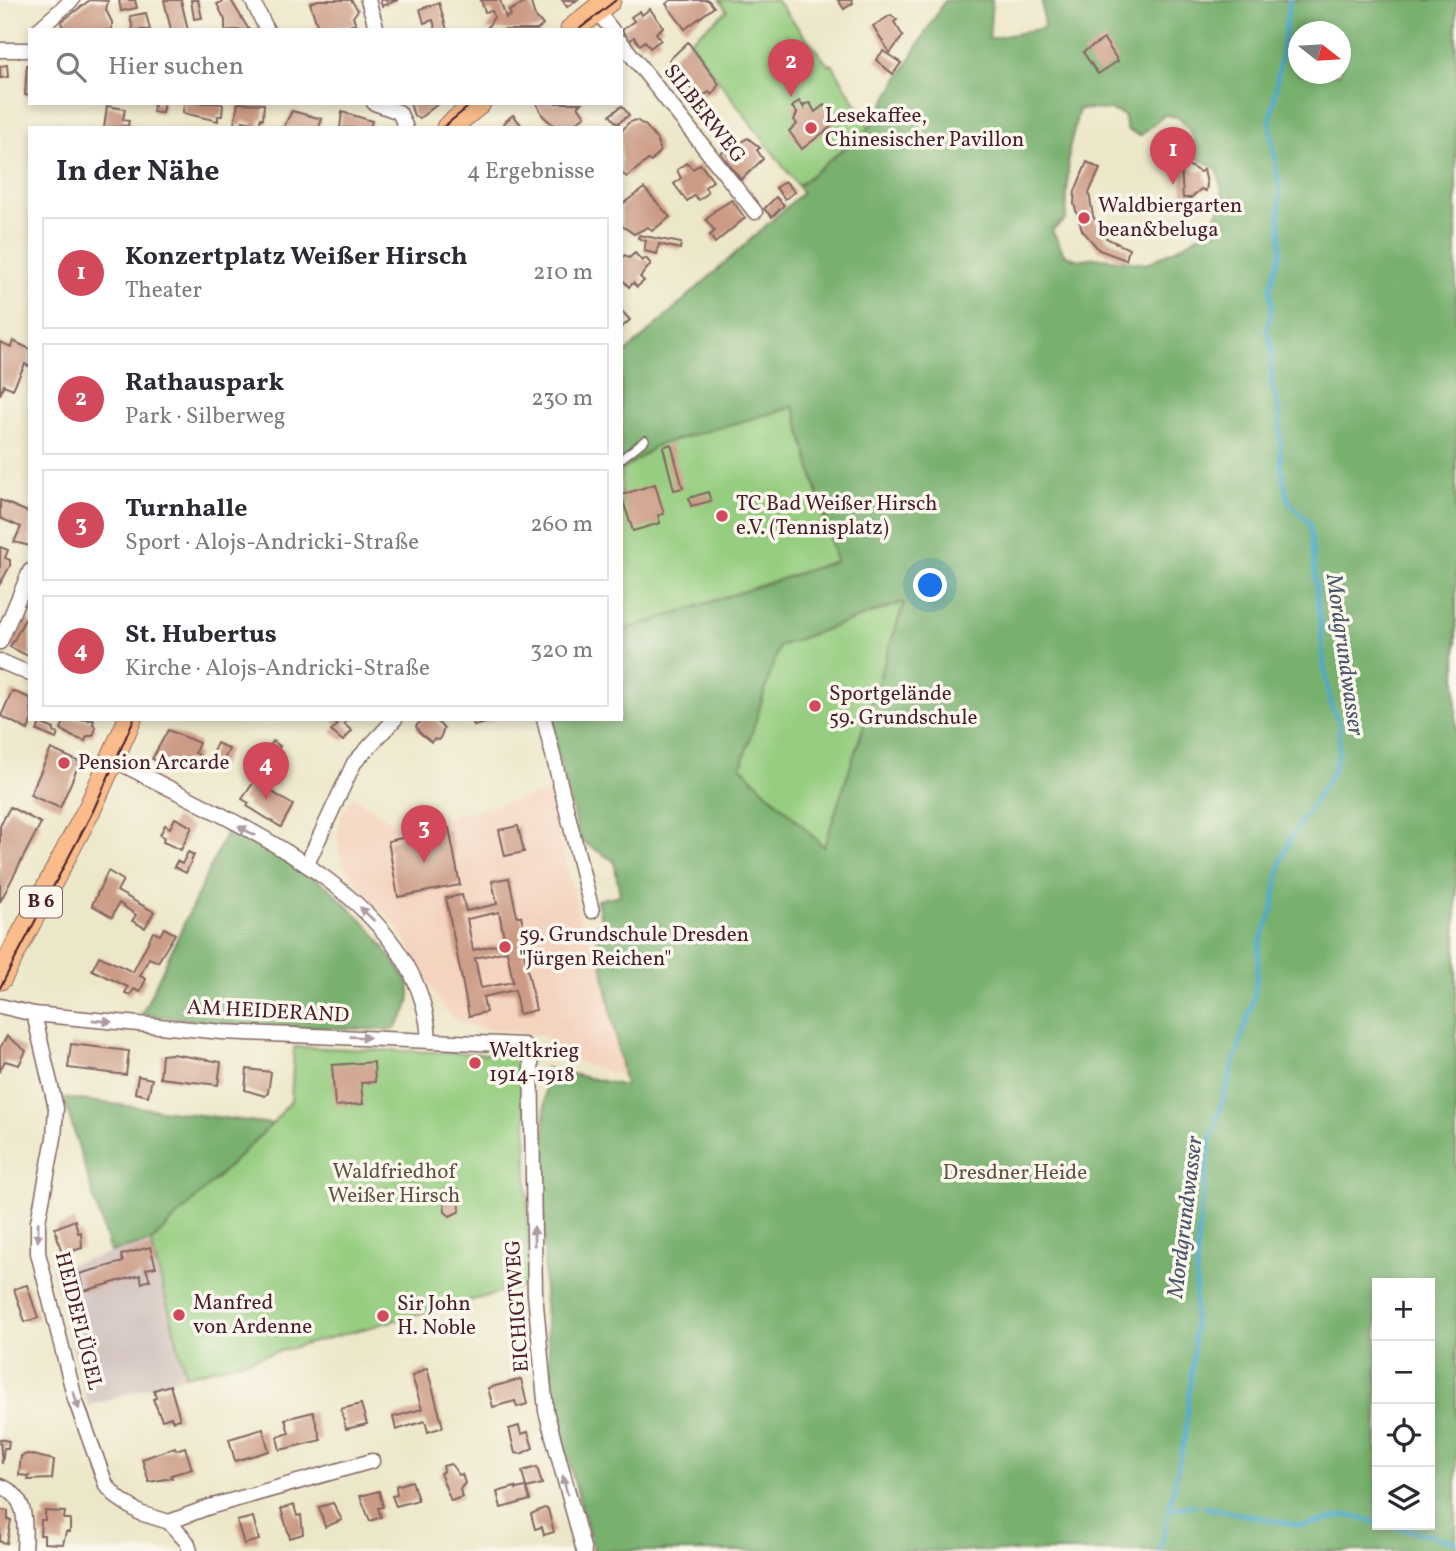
<!DOCTYPE html>
<html lang="de">
<head>
<meta charset="utf-8">
<style>
  :root { --surface:#fff; --page:#f2f2f3; --text:#2b2b33; --muted:#7c7c81; --line:#e1e1e2; --accent:#d1495b }
  body { margin:0; font-family:Vollkorn,serif; background:var(--page); color:var(--text) }
  .controls { position:absolute; right:21px; bottom:21px; display:grid; overflow:hidden; border-radius:0px; box-shadow:0 4px 10px #0003 }
  .controls button { width:63px; height:63px; display:grid; place-items:center; padding:0; border:0; border-bottom:2px solid var(--line); background:var(--surface); color:var(--text); font:35px sans-serif }
  .compass { position:absolute; left:1288px; top:21px; width:63px; height:63px; border-radius:50%; background:var(--surface); box-shadow:0 4px 10px #0003; rotate:107deg }
  .you { position:absolute; left:931px; top:586px; width:24px; height:24px; margin:-18px; border:5px solid #fff; border-radius:50%; background:#1a73e8; box-shadow:0 0 0 10px #1a73e833 }
  .badge { display:grid; place-items:center; width:46px; height:46px; border-radius:50%; background:var(--accent); color:#fff; font-size:23px; font-weight:700 }
  .pin { position:absolute; translate:-50% -58px; filter:drop-shadow(0 2px 4px #0008) }
  .pin::after { content:''; position:absolute; top:37px; width:24px; height:21px; background:inherit; clip-path:polygon(0 0,100% 0,50% 100%) }
  .list { margin:0; padding:0; list-style:none }
  h2 { display:flex; justify-content:space-between; align-items:center; height:91px; margin:0; padding:0 28px; font-size:30px }
  h2 small { font-size:23px; font-weight:400; color:var(--muted) }
  .list li { display:grid; grid-template-columns:46px 1fr auto; gap:21px; align-items:center; box-sizing:border-box; height:112px; margin:0 14px 14px; padding:0 14px; border:2px solid var(--line); border-radius:0px }
  .list b { display:block; font-size:26px; white-space:nowrap }
  .list p { margin:0; font-size:23px; white-space:nowrap; color:var(--muted) }
  .list em { font-size:23px; font-style:normal; color:var(--muted) }
  .icon { flex:none; width:38px; height:38px; fill:none; stroke:currentColor; stroke-width:2; stroke-linecap:round; stroke-linejoin:round }
  .map { position:relative; flex:none; width:1456px; height:1551px; overflow:hidden }
  .search { position:absolute; background:var(--surface); box-shadow:0 4px 10px #0003; left:28px; top:28px; width:595px; height:77px; display:flex; align-items:center; gap:18px; box-sizing:border-box; padding:0 24px; border-radius:0px; color:var(--muted); font-size:26px }
  .panel { position:absolute; background:var(--surface); box-shadow:0 4px 10px #0003; left:28px; top:126px; width:595px; height:595px; border-radius:0px }
  .map>svg:first-child { display:block }
</style>
</head>
<body>
<div class="map">
<svg width="1456" height="1551" viewBox="0 0 1456 1551">
  <rect width="100%" height="100%" fill="#fbf7ec"/>
  <filter id="ink" filterUnits="userSpaceOnUse"><feTurbulence type="fractalNoise" baseFrequency=".0143" numOctaves="2"/><feDisplacementMap in="SourceGraphic" scale="14" xChannelSelector="R" yChannelSelector="G"/><feConvolveMatrix kernelMatrix="1 2 1 2 8 2 1 2 1" color-interpolation-filters="sRGB"/></filter>
  <filter id="wash" filterUnits="userSpaceOnUse"><feTurbulence type="fractalNoise" baseFrequency=".00686" numOctaves="4" result="noise"/><feDisplacementMap in="SourceGraphic" scale="28" xChannelSelector="R" yChannelSelector="G"/><feGaussianBlur stdDeviation="1.57" result="paint"/><feColorMatrix in="noise" values="0 0 0 0 0 0 0 0 0 0 0 0 0 0 0 0 0 1.4 0 .05"/><feComposite in="paint" operator="in"/></filter>
  <g filter="url(#wash)">
    <rect width="100%" height="100%" fill="#ede7c9"/>
    <polygon fill="#f4d3bf" points="549,792 582,928 595,926 626,1077 551,1054 544,1035 472,1027 453,1018 439,1001 400,930 361,889 342,862 337,839 341,816 353,796 402,828"/>
    <polygon fill="#d0c0bb" points="151,1242 186,1376 88,1406 52,1269"/>
    <g fill="#96cd80" stroke="#707656" stroke-width="2">
      <polygon points="720,0 776,0 829,66 832,64 870,127 798,186 689,41 727,11"/>
      <polygon points="794,407 836,561 621,631 621,471 657,445"/>
      <polygon points="904,602 824,847 741,767 779,646"/>
      <polygon points="294,1047 516,1055 525,1067 529,1285 186,1376 151,1242 272,1124 291,1101"/>
    </g>
    <g fill="#78b06e" stroke="#61684c" stroke-width="2" fill-rule="evenodd">
      <path d="M945 0H992L989 39 1044 28 1042 0H1456V1551H594L554 1409 544 1293 545 1068 625 1086 595 926 602 924 597 900 620 895 614 861 580 840 549 719H621V631L836 561 794 407 657 445 621 471V357L802 193 798 186 870 127ZM1298 32H1340V74H1298ZM1079 109 1110 110 1124 115 1127 130 1140 136 1164 115 1178 117 1191 131 1198 158 1218 170 1223 198 1217 214 1206 229 1191 241 1147 264 1095 257 1078 260 1064 254 1052 230 1066 219 1069 149ZM903 602 904 603 824 847 741 767 779 646ZM1377 1283H1430V1525H1377Z"/>
      <path d="M229 827 328 887 371 929 409 983C413 1004 406 1015 393 1030L238 1025 142 1014Z"/>
      <polygon points="64,1098 272,1124 151,1242 110,1252"/>
    </g>
    <g fill="none" stroke-linecap="round" stroke-linejoin="round">
      <g stroke="#4ca9ca" stroke-width="4.5">
        <polyline points="1204,1507 1303,1526 1346,1515 1377,1522"/>
        <polyline points="1169,1509 1195,1505"/>
        <polyline points="1388,1525 1456,1542"/>
        <polyline points="1160,1551 1185,1435 1193,1357 1198,1235 1211,1139 1255,993 1260,942 1272,912 1282,858 1293,834 1334,770 1339,750 1339,724 1331,705 1324,665 1310,524 1288,500 1281,465 1279,410 1271,384 1272,352 1267,330 1272,306 1270,289 1281,251 1279,186 1270,124 1290,0"/>
      </g>
    </g>
    <g id="blocks">
      <g fill="#cc9b85" fill-rule="evenodd">
        <polygon points="90,0 108,1 106,10 112,22 112,30 64,30 61,22"/>
        <polygon points="119,0 135,0 137,8 121,11"/>
        <polygon points="164,0 181,0 188,30 171,30"/>
        <polygon points="191,0 198,0 202,18 194,19"/>
        <polygon points="226,0 231,0 249,30 225,30 225,20 217,4"/>
        <polygon points="318,0 351,0 358,10 353,17 356,24 332,30 318,28 310,3"/>
        <polygon points="380,0 398,0 382,6"/>
        <polygon points="481,0 500,0 506,18 511,15 509,11 530,0 535,16 543,25 537,30 486,30 494,17 492,11 485,12"/>
        <polygon points="562,0 577,0 567,7"/>
        <polygon points="671,0 708,0 714,7 685,29 666,4"/>
        <polygon points="838,0 852,0 853,3 844,9"/>
        <polygon points="439,3 447,30 436,30 433,20 424,23 420,9"/>
        <polygon points="650,9 663,27 656,33 661,40 650,48 645,41 640,45 634,37 629,41 622,30 634,21 631,17 640,11 642,15"/>
        <polygon points="146,13 150,30 133,30 130,16"/>
        <polygon points="891,15 897,20 894,22 903,36 890,53 873,26"/>
        <polygon points="1104,39 1118,61 1098,74 1083,52"/>
        <polygon points="688,42 719,84 712,95 709,92 699,99 669,60"/>
        <polygon points="883,51 901,63 893,74 876,60"/>
        <polygon points="7,65 8,77 0,78 0,66"/>
        <polygon points="27,65 30,65 30,96 25,95"/>
        <polygon points="799,101 804,108 804,104 810,103 815,112 824,105 837,122 802,149 789,131 797,124 794,120 797,113 792,107"/>
        <polygon points="154,103 164,103 162,113 153,112"/>
        <polygon points="184,103 220,103 223,105 222,116 218,116 218,121 183,113"/>
        <polygon points="238,103 264,104 263,119 261,118 258,128 252,128 253,123 243,121 242,126 234,124"/>
        <polygon points="410,103 439,103 420,118 414,116"/>
        <polygon points="536,103 582,103 578,106 585,116 569,128 557,128 543,116"/>
        <polygon points="107,106 125,109 123,120 129,121 128,126 104,128"/>
        <polygon points="622,106 629,115 617,124 610,115"/>
        <polygon points="292,111 322,119 319,128 283,128"/>
        <polygon points="342,112 372,121 370,128 340,128"/>
        <polygon points="513,115 524,128 501,128 506,121"/>
        <polygon points="636,120 646,126 657,140 660,151 651,162 648,160 627,177 621,173 621,132 628,123"/>
        <polygon points="748,138 760,148 757,150 763,159 741,180 721,153"/>
        <polygon points="1087,162 1100,169 1089,193 1093,216 1106,238 1129,249 1126,260 1099,250 1082,230 1074,204 1075,191"/>
        <polygon points="686,163 693,169 700,164 713,181 705,187 708,193 699,200 694,196 687,201 674,184 681,178 677,170"/>
        <polygon points="1188,165 1200,172 1204,169 1207,184 1206,191 1201,189 1191,198 1183,198 1181,166"/>
        <polygon points="785,181 795,192 785,199 776,188"/>
        <polygon points="644,188 670,217 652,231 648,227 634,234 621,225 621,205"/>
        <polygon points="776,197 784,205 772,217 764,209"/>
        <polygon points="732,200 745,218 715,243 710,235 715,231 706,220 714,211"/>
        <polygon points="639,235 681,243 680,249 659,244 657,254 644,251 646,241 638,238"/>
        <polygon points="635,253 642,261 646,258 651,264 640,277 644,281 637,287 633,283 629,287 621,278 621,258 625,255 629,258"/>
        <polygon points="621,310 630,320 621,328"/>
        <polygon points="13,341 30,349 30,367 25,364 13,389 4,385 0,395 0,342 11,347"/>
        <polygon points="671,444 683,488 674,490 663,447"/>
        <polygon points="655,484 664,514 658,515 660,523 633,531 621,495"/>
        <polygon points="708,492 711,501 691,506 689,498"/>
        <polygon points="0,500 30,513 30,546 14,542 21,527 0,518"/>
        <polygon points="0,547 8,550 5,558 10,560 10,566 0,584"/>
        <polygon points="25,619 30,621 30,657 10,647"/>
        <polygon points="12,691 30,698 32,719 28,730 1,716"/>
        <polygon points="65,719 94,720 93,724 96,728 93,736 87,736 85,741 71,736 61,729"/>
        <polygon points="331,719 349,719 344,724 352,731 343,741 331,731 337,725"/>
        <polygon points="423,719 435,719 444,729 439,740 434,739 431,742 419,732 416,726"/>
        <polygon points="472,719 496,719 496,720 474,726"/>
        <polygon points="40,723 54,729 53,732 58,734 56,739 37,731"/>
        <polygon points="168,730 199,743 195,753 199,755 196,761 189,760 184,771 160,759 159,762 152,759"/>
        <polygon points="273,741 280,746 268,764 261,759"/>
        <polygon points="217,743 229,749 219,770 207,764"/>
        <polygon points="51,749 80,762 60,808 30,795"/>
        <polygon points="261,772 270,776 264,787 293,805 281,827 247,806 249,803 242,799"/>
        <polygon points="10,807 41,823 0,902 0,826"/>
        <polygon points="175,818 192,827 181,850 163,842 164,837 160,835 165,825 170,828"/>
        <polygon points="518,826 524,852 505,856 499,830"/>
        <polygon points="449,828 460,885 398,897 388,841"/>
        <polygon points="188,852 194,855 186,873 174,867 177,861 182,864"/>
        <polygon points="108,871 123,880 117,891 154,912 145,928 132,921 136,915 119,903 112,917 92,905"/>
        <path d="M509 878 517 916H521L523 924 524 932 520 933 536 1010 519 1014 515 990 483 997 486 1012 469 1016 446 898 462 895 466 911 497 904 492 881ZM499 912 505 943 473 950 467 919ZM507 951 513 982 481 988 475 958Z"/>
        <polygon points="164,928 175,934 158,962 149,958 140,976 146,979 140,992 134,989 130,995 125,993 128,987 92,970 99,956 133,972 153,932 160,935"/>
        <polygon points="7,1036 26,1051 19,1065 5,1061 0,1070 0,1048"/>
        <polygon points="71,1044 129,1051 126,1075 68,1068"/>
        <polygon points="172,1054 221,1062 218,1085 160,1078 162,1055"/>
        <polygon points="374,1062 375,1082 361,1083 363,1104 335,1106 332,1065"/>
        <polygon points="247,1069 271,1072 268,1093 265,1096 245,1090"/>
        <polygon points="138,1076 152,1079 148,1096 135,1093"/>
        <polygon points="458,1189 460,1211 450,1216 445,1212 443,1190"/>
        <polygon points="75,1220 78,1233 81,1232 82,1248 62,1254 55,1228"/>
        <polygon points="150,1247 156,1267 146,1269 150,1280 142,1283 140,1275 84,1291 79,1274 123,1262 121,1255"/>
        <polygon points="27,1285 38,1318 25,1322 14,1289"/>
        <polygon points="427,1368 443,1427 428,1432 425,1421 396,1430 393,1417 422,1409 412,1376"/>
        <polygon points="521,1379 527,1404 517,1407 515,1401 493,1407 488,1388"/>
        <polygon points="170,1385 180,1419 173,1421 171,1417 162,1420 153,1399 156,1398 154,1390"/>
        <polygon points="361,1404 367,1424 346,1429 341,1409"/>
        <polygon points="313,1412 321,1440 280,1450 277,1437 289,1433 285,1419"/>
        <polygon points="519,1426 521,1434 528,1432 533,1448 521,1454 515,1453 509,1429"/>
        <polygon points="263,1429 269,1451 235,1461 229,1439"/>
        <polygon points="0,1439 9,1441 8,1448 4,1448 2,1464"/>
        <polygon points="175,1447 176,1450 185,1447 192,1469 171,1475 172,1478 149,1482 142,1459"/>
        <polygon points="28,1454 54,1460 52,1479 28,1480 29,1476 19,1475 21,1456"/>
        <polygon points="451,1464 459,1475 462,1474 465,1483 460,1489 462,1497 451,1501 440,1473 444,1471 443,1466"/>
        <polygon points="537,1467 542,1484 526,1488 522,1471"/>
        <polygon points="412,1481 418,1500 396,1506 392,1496 397,1495 396,1486"/>
        <polygon points="515,1487 516,1489 526,1487 530,1500 501,1508 497,1492"/>
        <polygon points="379,1491 383,1507 378,1508 381,1517 370,1521 360,1496"/>
        <polygon points="333,1503 342,1520 325,1527 319,1507"/>
        <polygon points="294,1505 297,1516 301,1515 303,1534 290,1538 281,1509"/>
        <polygon points="544,1508 548,1509 554,1532 544,1535 542,1527 535,1529 531,1514"/>
        <polygon points="0,1510 8,1511 8,1520 11,1520 7,1543 0,1542"/>
        <polygon points="45,1511 65,1512 64,1519 70,1519 70,1532 66,1532 63,1544 44,1543 44,1535 40,1535 41,1520 45,1520"/>
        <polygon points="253,1517 259,1540 244,1544 237,1521"/>
      </g>
    </g>
  </g>
  <g filter="url(#ink)">
    <use href="#blocks" fill-opacity="0" stroke="#836562" stroke-width="2"/>
    <g fill="none" stroke-linecap="round" stroke-linejoin="round">
      <defs>
        <polyline id="lane" points="621,459 645,440"/>
        <g id="street">
          <polyline points="252,0 267,30"/>
          <polyline points="368,0 377,30"/>
          <polyline points="596,10 612,30"/>
          <polyline points="38,30 72,0"/>
          <polyline points="621,42 755,212"/>
          <polyline points="0,50 30,50"/>
          <polyline points="374,103 399,112 406,128"/>
          <polyline points="0,642 30,571"/>
          <polyline points="0,661 30,674"/>
          <polyline points="544,719 592,911"/>
          <path d="M113 759C224 820 422 893 429 1040"/>
          <polyline points="307,864 354,763 395,719"/>
          <polyline points="0,1006 34,1014 222,1032 524,1045 531,1054 535,1294 546,1411 584,1551"/>
          <polyline points="34,1014 56,1108 54,1138 38,1222 38,1253 75,1399 106,1485 118,1498 140,1513 169,1522 187,1542 190,1551"/>
          <path d="M0 1486C29 1496 25 1526 24 1551"/>
          <polyline points="169,1522 209,1507 372,1461"/>
        </g>
        <g id="primary">
          <polyline points="572,30 609,0"/>
          <polyline points="448,128 479,103"/>
          <polyline points="0,978 90,808 130,719"/>
        </g>
      </defs>
      <use href="#lane" stroke="#836562" stroke-width="10"/>
      <use href="#street" stroke="#836562" stroke-width="17"/>
      <use href="#primary" stroke="#836562" stroke-width="25"/>
      <use href="#lane" stroke="#fff" stroke-width="7"/>
      <use href="#street" stroke="#fff" stroke-width="14"/>
      <use href="#primary" stroke="#f9bc8a" stroke-width="23"/>
      <g stroke="#4a1f2b" stroke-width="2">
        <polyline points="578,30 616,0"/>
        <polyline points="442,128 473,103"/>
        <polyline points="0,988 93,811 134,719"/>
      </g>
    </g>
    <defs><path id="oneway-solid" d="M-6-.8H1V-3.2L6.5 0L1 3.2V.8H-6Z" transform="scale(1.75)"/></defs>
    <g fill="#ae9aa0">
      <use href="#oneway-solid" transform="translate(247 831) rotate(-151)"/>
      <use href="#oneway-solid" transform="translate(367 914) rotate(-136)"/>
      <use href="#oneway-solid" transform="translate(102 1021) rotate(6)"/>
      <use href="#oneway-solid" transform="translate(360 1037) rotate(2)"/>
      <use href="#oneway-solid" transform="translate(38 1232) rotate(91)"/>
      <use href="#oneway-solid" transform="translate(534 1236) rotate(-91)"/>
      <use href="#oneway-solid" transform="translate(76 1400) rotate(72)"/>
      <use href="#oneway-solid" transform="translate(565 1485) rotate(-104)"/>
    </g>
  </g>
  <g fill="#d1495b" stroke="#fbf7ec" stroke-width="2.5">
    <circle cx="811" cy="128" r="7"/>
    <circle cx="1084" cy="218" r="7"/>
    <circle cx="722" cy="516" r="7"/>
    <circle cx="815" cy="706" r="7"/>
    <circle cx="64" cy="763" r="7"/>
    <circle cx="505" cy="947" r="7"/>
    <circle cx="475" cy="1063" r="7"/>
    <circle cx="179" cy="1315" r="7"/>
    <circle cx="383" cy="1316" r="7"/>
  </g>
  <g text-anchor="middle" dominant-baseline="central" stroke-width="7" stroke-linejoin="round" paint-order="stroke">
    <rect fill="#fbf7ec" stroke="#7f6065" stroke-width="2" x="20" y="886.5" width="42" height="31" rx="5"/>
    <g font-size="19" font-weight="bold" fill="#4a1f2b">
      <text x="41" y="902">B 6</text>
    </g>
    <g font-size="21" fill="#4a1f2b" stroke="#fbf7ec">
      <text transform="translate(704 114) rotate(52)">SILBERWEG</text>
      <text transform="translate(268 1012) rotate(3)">AM HEIDERAND</text>
      <text transform="translate(518 1306) rotate(-94)">EICHIGTWEG</text>
      <text transform="translate(78 1321) rotate(76)">HEIDEFLÜGEL</text>
    </g>
    <g font-size="21" fill="#4a1f2b" stroke="#fbf7ec" text-anchor="start">
      <text x="825" y="116">Lesekaffee,<tspan x="825" dy="24">Chinesischer Pavillon</tspan></text>
      <text x="1098" y="206">Waldbiergarten<tspan x="1098" dy="24">bean&amp;beluga</tspan></text>
      <text x="736" y="504">TC Bad Weißer Hirsch<tspan x="736" dy="24">e.V. (Tennisplatz)</tspan></text>
      <text x="829" y="694">Sportgelände<tspan x="829" dy="24">59. Grundschule</tspan></text>
      <text x="78" y="763">Pension Arcarde</text>
      <text x="519" y="935">59. Grundschule Dresden<tspan x="519" dy="24">"Jürgen Reichen"</tspan></text>
      <text x="489" y="1051">Weltkrieg<tspan x="489" dy="24">1914-1918</tspan></text>
      <text x="193" y="1303">Manfred<tspan x="193" dy="24">von Ardenne</tspan></text>
      <text x="397" y="1304">Sir John<tspan x="397" dy="24">H. Noble</tspan></text>
    </g>
    <g font-size="21" fill="#615344" stroke="#fbf7ec">
      <text x="394" y="1172">Waldfriedhof<tspan x="394" dy="24">Weißer Hirsch</tspan></text>
      <text x="1015" y="1173">Dresdner Heide</text>
    </g>
    <g font-size="23" font-style="italic" fill="#4b566b" stroke="#fbf7ec">
      <text transform="translate(1344 655) rotate(82)">Mordgrundwasser</text>
      <text transform="translate(1186 1217) rotate(-83)">Mordgrundwasser</text>
    </g>
  </g>
</svg>
<div class="controls">
<button>+</button>
<button>−</button>
<button><svg class="icon" aria-label="locate" viewBox="0 0 24 24"><circle cx="12" cy="12" r="6"/><path d="M12 2v4M12 18v4M2 12h4M18 12h4"/></svg></button>
<button><svg class="icon" aria-label="layers" viewBox="0 0 24 24"><path d="M12 4l9 5-9 5-9-5zM3 14l9 5 9-5"/></svg></button>
</div>
<svg class="compass" viewBox="-18 -18 36 36"><path d="M0-13l5 13h-10z" fill="#e53935"/><path d="M0 13l5-13h-10z" fill="#7c7c81"/></svg>
<div class="you"></div>
<div class="pin badge" style="left:1173px;top:185px">1</div>
<div class="pin badge" style="left:791px;top:97px">2</div>
<div class="pin badge" style="left:424px;top:863px">3</div>
<div class="pin badge" style="left:266px;top:800px">4</div>
<div class="search"><svg class="icon" aria-label="search" viewBox="0 0 24 24"><circle cx="10" cy="10" r="6"/><path d="M15 15l6 6"/></svg>Hier suchen</div>
<section class="panel">
<h2>In der Nähe<small>4 Ergebnisse</small></h2>
<ul class="list">
<li><span class="badge">1</span><div><b>Konzertplatz Weißer Hirsch</b><p>Theater</p></div><em>210 m</em></li>
<li><span class="badge">2</span><div><b>Rathauspark</b><p>Park · Silberweg</p></div><em>230 m</em></li>
<li><span class="badge">3</span><div><b>Turnhalle</b><p>Sport · Alojs-Andricki-Straße</p></div><em>260 m</em></li>
<li><span class="badge">4</span><div><b>St. Hubertus</b><p>Kirche · Alojs-Andricki-Straße</p></div><em>320 m</em></li>
</ul>
</section>
</div>
</body>
</html>
